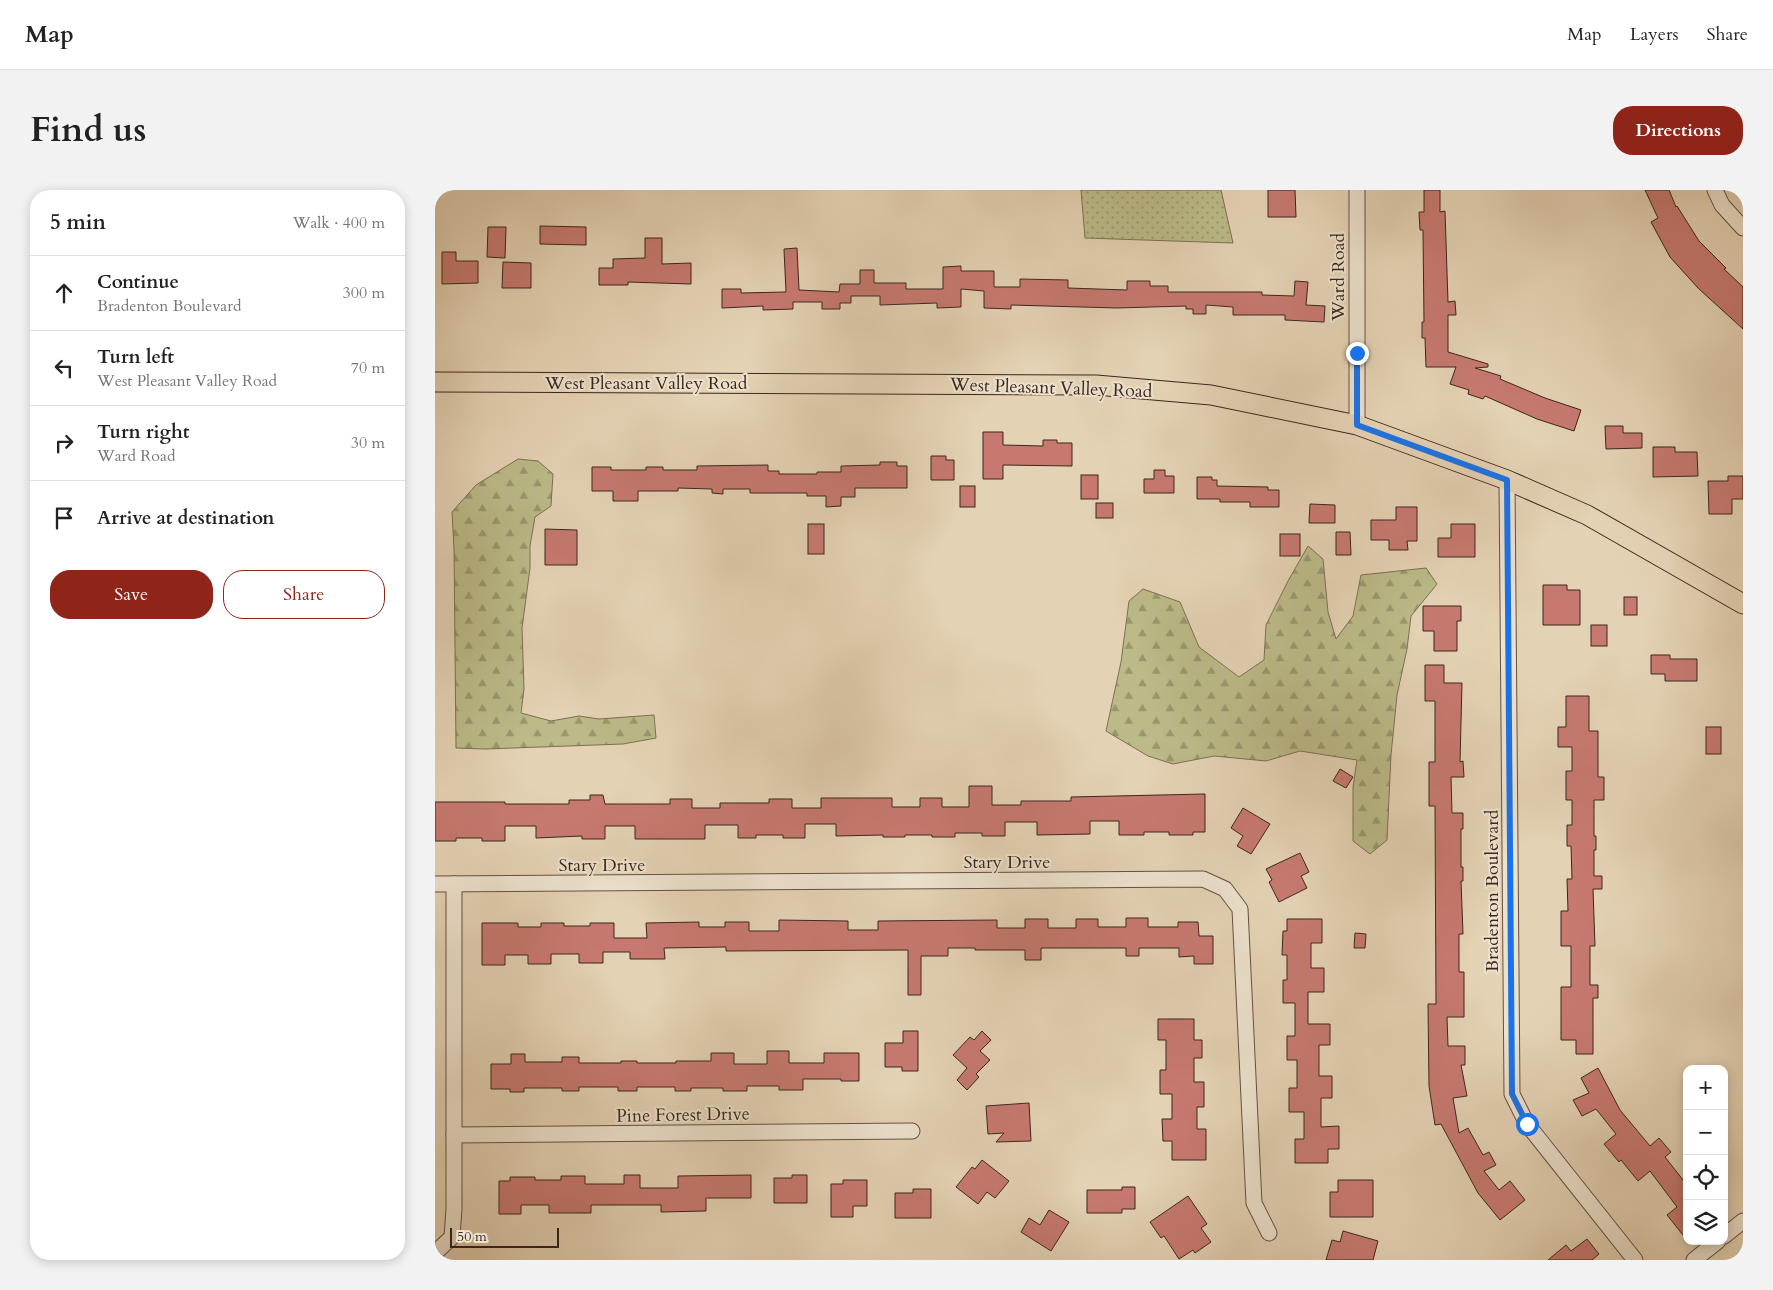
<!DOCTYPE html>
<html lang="en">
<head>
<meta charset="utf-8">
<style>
  :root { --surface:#fff; --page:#f2f2f2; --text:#222; --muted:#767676; --line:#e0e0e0; --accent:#8f2418 }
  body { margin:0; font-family:Cardo,serif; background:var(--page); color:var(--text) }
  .controls { position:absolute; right:15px; bottom:15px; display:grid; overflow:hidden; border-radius:10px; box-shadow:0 2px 12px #0003 }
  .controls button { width:45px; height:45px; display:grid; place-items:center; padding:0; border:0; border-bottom:1px solid var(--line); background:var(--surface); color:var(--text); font:25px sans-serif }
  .scale { position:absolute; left:15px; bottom:12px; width:109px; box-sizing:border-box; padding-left:5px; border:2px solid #3c261c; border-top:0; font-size:14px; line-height:18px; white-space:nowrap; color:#3c261c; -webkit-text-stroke:4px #ede2ce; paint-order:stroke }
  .stop { position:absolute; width:15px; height:15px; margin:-11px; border:4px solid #1a73e8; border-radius:50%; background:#fff }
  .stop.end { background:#1a73e8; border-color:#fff; box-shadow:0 1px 5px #0008 }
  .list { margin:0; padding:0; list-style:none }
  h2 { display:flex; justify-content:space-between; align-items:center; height:65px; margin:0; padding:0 20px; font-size:21px }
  h2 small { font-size:16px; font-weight:400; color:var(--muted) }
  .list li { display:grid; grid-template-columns:32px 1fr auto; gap:15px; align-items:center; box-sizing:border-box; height:75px; padding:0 20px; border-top:1px solid var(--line) }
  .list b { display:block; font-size:19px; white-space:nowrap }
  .list p { margin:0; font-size:16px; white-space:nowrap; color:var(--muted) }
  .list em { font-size:16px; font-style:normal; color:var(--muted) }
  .actions { display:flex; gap:10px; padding:15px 20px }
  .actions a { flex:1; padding:11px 0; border:1px solid var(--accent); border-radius:20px; text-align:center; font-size:18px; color:var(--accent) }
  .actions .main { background:var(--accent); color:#fff }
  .icon { flex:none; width:28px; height:28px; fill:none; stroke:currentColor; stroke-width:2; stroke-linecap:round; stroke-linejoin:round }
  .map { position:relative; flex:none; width:1308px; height:1070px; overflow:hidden; border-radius:20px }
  header { display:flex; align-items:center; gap:30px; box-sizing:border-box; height:70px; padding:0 25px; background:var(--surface); border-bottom:1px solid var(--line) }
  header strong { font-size:24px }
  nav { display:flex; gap:28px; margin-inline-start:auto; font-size:18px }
  .intro { display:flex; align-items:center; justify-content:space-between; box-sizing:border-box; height:120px; padding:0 30px }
  h1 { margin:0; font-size:35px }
  .button { padding:12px 22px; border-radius:20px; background:var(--accent); color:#fff; font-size:18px; font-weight:700 }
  main { display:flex; gap:30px; padding:0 30px }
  aside { flex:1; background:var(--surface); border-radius:20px; box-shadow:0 2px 12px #0003 }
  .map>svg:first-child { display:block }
</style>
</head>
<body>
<header>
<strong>Map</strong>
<nav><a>Map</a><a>Layers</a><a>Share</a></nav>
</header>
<div class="intro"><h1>Find us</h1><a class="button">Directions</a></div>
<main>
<aside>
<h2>5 min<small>Walk · 400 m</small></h2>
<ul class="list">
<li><svg class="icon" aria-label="ahead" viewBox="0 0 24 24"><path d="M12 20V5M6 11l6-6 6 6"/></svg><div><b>Continue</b><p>Bradenton Boulevard</p></div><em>300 m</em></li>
<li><svg class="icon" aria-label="left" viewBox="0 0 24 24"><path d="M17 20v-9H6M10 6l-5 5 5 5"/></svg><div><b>Turn left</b><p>West Pleasant Valley Road</p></div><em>70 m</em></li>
<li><svg class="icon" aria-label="right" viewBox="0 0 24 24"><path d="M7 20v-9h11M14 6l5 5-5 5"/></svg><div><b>Turn right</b><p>Ward Road</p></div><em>30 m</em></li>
<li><svg class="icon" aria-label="arrive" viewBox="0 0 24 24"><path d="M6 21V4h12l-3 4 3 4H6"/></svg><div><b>Arrive at destination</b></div></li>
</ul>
<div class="actions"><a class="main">Save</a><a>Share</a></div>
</aside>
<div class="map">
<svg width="1308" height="1070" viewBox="0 0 1308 1070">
  <defs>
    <pattern id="grass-dots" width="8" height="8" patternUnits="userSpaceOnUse" patternTransform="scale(1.25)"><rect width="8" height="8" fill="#bbba88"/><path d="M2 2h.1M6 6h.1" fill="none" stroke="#99976e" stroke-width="1.8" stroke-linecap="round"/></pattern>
    <pattern id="forest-firs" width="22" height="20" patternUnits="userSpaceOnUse" patternTransform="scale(1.25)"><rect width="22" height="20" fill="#bbba88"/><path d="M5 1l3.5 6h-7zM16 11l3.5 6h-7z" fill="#99976e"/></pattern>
  </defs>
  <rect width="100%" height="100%" fill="#e4d2b4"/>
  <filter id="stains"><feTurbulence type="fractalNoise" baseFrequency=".004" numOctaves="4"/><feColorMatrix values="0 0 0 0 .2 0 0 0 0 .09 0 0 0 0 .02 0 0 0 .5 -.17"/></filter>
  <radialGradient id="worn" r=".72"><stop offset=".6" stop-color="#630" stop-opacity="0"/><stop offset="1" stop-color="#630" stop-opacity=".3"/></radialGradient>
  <polygon fill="url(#grass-dots)" stroke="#7c7052" points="646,0 786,0 798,53 650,48"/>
  <g fill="url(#forest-firs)" stroke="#7c7052">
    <polygon points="83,269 103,271 118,284 116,316 100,327 95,356 95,378 87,438 89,499 86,523 116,531 144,526 164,529 219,525 221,548 188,554 51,559 21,558 19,359 17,322 41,295"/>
    <polygon points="873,356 888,369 893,422 901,449 918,426 926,385 991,378 1002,394 976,426 972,459 962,505 956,565 952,650 935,664 918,651 918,597 922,570 865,561 831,571 779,566 738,574 713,566 671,541 686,472 694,411 708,399 745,412 764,457 804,487 829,470 831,435 853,391"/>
  </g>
  <g fill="#c77970" stroke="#3c261c">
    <polygon points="833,0 860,0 861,27 833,27"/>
    <polygon points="989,0 1005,0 1005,22 1010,21 1013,112 1020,111 1021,125 1013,125 1013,162 1053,174 1053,177 1040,178 1066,186 1065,189 1110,208 1146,220 1139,241 1102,229 1050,206 1048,209 1033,204 1034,200 1015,194 1021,177 991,177 990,148 987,148 987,132 989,132 988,40 985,40 984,22 989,22"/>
    <polygon points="1210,0 1234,0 1241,17 1242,16 1264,51 1291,78 1289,79 1308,97 1308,139 1263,98 1235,67 1216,32 1223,28"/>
    <polygon points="105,36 151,37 151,55 105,54"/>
    <polygon points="53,37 71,37 70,68 52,67"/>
    <polygon points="210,48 227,48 227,74 256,73 256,94 193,92 193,95 164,95 164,78 178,78 178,69 210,68"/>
    <polygon points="362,58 364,100 404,102 405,94 425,94 425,80 439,80 439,93 471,93 471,99 508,99 508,77 526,76 526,81 559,81 559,97 585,97 585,89 633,90 633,98 692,100 692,91 715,91 715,96 733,96 733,102 827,102 827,105 859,106 860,91 873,92 871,115 890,116 889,132 850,130 850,125 798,125 798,117 771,115 771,124 758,124 758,119 751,119 751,116 682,118 576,115 576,119 549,118 549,101 526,99 526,117 502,118 502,113 445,115 445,106 416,106 416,113 405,113 405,119 387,119 387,112 358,112 358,119 328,120 328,116 287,118 287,99 306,99 306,103 351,102 349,59"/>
    <polygon points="7,62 21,62 21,71 43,71 43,93 7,94"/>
    <polygon points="68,72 96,73 96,98 67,98"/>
    <polygon points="1170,236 1188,236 1188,243 1207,243 1207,258 1171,259"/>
    <polygon points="548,242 568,242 568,255 608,256 608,250 622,250 622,253 637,253 637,276 568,275 568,289 548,289"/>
    <polygon points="1218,257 1240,257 1240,262 1262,262 1263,286 1218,287"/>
    <polygon points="496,266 511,266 511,270 519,270 519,290 496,290"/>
    <polygon points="445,272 462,272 462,276 472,276 472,298 420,298 420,307 406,307 406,316 391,317 391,306 372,306 372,303 315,303 315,299 288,299 288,304 277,303 277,299 243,298 243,301 203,301 203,311 178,311 178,301 157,301 157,277 176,277 176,280 211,280 211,277 228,277 228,280 262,280 262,276 333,275 333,281 344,281 344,284 382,284 382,282 406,282 406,276 445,275"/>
    <polygon points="719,280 730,280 730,286 739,286 739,303 709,303 709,289 719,289"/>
    <rect x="646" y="285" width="17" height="24"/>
    <polygon points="1293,286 1308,286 1308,309 1297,309 1297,324 1274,324 1273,291 1293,291"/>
    <polygon points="762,287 777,287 777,290 782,290 782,296 833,297 833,300 844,300 844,317 815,317 815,312 785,312 785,309 762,309"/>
    <rect x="525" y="296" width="15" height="21"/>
    <rect x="661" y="313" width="17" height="15"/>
    <polygon points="875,314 900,315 900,333 874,333"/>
    <polygon points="961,317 982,317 982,351 972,351 973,360 954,360 954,350 936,350 936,330 961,330"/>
    <rect x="373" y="334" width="16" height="30"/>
    <polygon points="1016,334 1040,334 1040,367 1003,367 1003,348 1016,348"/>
    <polygon points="110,339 142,340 142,375 110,375"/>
    <polygon points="901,342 915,342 916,365 901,365"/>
    <rect x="845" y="344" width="20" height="22"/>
    <polygon points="1108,395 1132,395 1132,400 1145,400 1145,435 1108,435"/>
    <rect x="1189" y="407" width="13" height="18"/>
    <polygon points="988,416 1026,416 1026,431 1022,431 1022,461 999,461 999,441 988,441"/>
    <rect x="1156" y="435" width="16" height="21"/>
    <polygon points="1216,465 1235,465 1235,469 1262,469 1262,491 1230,491 1230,484 1216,484"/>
    <polygon points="990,475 1009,475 1009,493 1027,493 1025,572 1028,571 1029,587 1016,587 1017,623 1028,623 1028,639 1026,639 1026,677 1028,677 1028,691 1026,691 1028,744 1024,744 1024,782 1029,782 1029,827 1012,827 1013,856 1030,856 1030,875 1026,875 1032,906 1018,908 1024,943 1033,938 1048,965 1054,962 1061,975 1049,981 1064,1000 1075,991 1090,1010 1065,1030 1043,1003 1006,934 1000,935 994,896 993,814 1001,814 1000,616 994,616 994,572 1000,572 1000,511 990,511"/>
    <polygon points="1131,506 1154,506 1154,541 1163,541 1163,587 1169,587 1169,610 1159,610 1159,646 1161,646 1161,660 1159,660 1159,686 1167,686 1167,699 1158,699 1160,756 1155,756 1155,795 1163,795 1163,808 1158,808 1158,864 1141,864 1141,850 1126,850 1126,797 1136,797 1136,756 1126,756 1126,721 1133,721 1132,689 1137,689 1136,656 1132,656 1132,635 1137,635 1137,610 1131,610 1131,581 1137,581 1137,557 1123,557 1123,537 1131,537"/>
    <rect x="1271" y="537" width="15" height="27"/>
    <polygon points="905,579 918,587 911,598 898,591"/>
    <polygon points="534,596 557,596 557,615 586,615 586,611 636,611 636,607 770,604 770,642 758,642 758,645 734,645 734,642 709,642 709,645 684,645 684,631 655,631 655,644 602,645 602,632 570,632 570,646 547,646 547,643 520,643 520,647 497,647 497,645 470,645 470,647 448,647 448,645 401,646 401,634 370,634 370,648 348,648 348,645 321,645 321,648 303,648 303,635 270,635 270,649 200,649 200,636 170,636 170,649 147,649 147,646 101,648 101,636 70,636 70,651 47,651 47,648 21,648 21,651 0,651 0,612 70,612 70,614 134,614 134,610 155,610 155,605 168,605 170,614 235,614 235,609 257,609 257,618 285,618 285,613 334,613 334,609 357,609 357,618 386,618 386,608 457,608 457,617 485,617 485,608 507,608 507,617 534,617"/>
    <polygon points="808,618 835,634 816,664 802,656 808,646 796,638"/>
    <polygon points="865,663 874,682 866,686 872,698 844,712 834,692 837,690 831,679"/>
    <polygon points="691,728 713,728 713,737 743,737 743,732 763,732 764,746 778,746 778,774 759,774 759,766 744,767 744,758 704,758 704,766 691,766 691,758 606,758 606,770 590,770 590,760 540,760 540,758 513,758 513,766 486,766 486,805 473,805 473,760 291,761 291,757 229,758 230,769 195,769 195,762 168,762 168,773 144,773 144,764 116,764 116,774 93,774 93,765 70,765 70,775 47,775 47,733 83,733 83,737 106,737 106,733 129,733 129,736 155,736 155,733 179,733 179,748 212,748 211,733 264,732 264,737 290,737 290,732 314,732 314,741 344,741 344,730 413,731 413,740 443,740 443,731 562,730 562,738 590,738 590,729 613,729 613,738 641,738 641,729 663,729 663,737 691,737"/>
    <polygon points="852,729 887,729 887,753 876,753 876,778 889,778 889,802 873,802 873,834 895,834 895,855 884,855 884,886 897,886 897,908 886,908 886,937 904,936 904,959 893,959 893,973 860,973 860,949 869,949 869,922 854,922 854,898 862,898 862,870 852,870 852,846 860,846 860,813 848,813 848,790 852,790 852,765 847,765 848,741 852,741"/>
    <polygon points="920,743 931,744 930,758 919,758"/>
    <polygon points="723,829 759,829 759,850 767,850 767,868 759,868 759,892 769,892 769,917 762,917 762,939 771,939 771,970 737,970 737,951 728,951 727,929 737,929 737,904 725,904 725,880 731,880 731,850 723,850"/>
    <polygon points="468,841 483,841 483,881 467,881 467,877 450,877 450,853 468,853"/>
    <polygon points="547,841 556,850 545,861 555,870 541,884 544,887 532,900 522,890 532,878 518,865 535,847 539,850"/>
    <polygon points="332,861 354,861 354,873 389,873 389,863 424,863 424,891 406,891 406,889 368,889 368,900 344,900 344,896 312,896 312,901 288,901 288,898 256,898 256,901 240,901 240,897 202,897 202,901 183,901 183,897 144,897 144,901 127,901 127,898 89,898 89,902 75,902 75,899 56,899 56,874 76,874 76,864 90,864 90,872 127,872 127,867 144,867 144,873 186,873 186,871 202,871 202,873 241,873 241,871 276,871 276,863 299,863 299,874 332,874"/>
    <polygon points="1163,878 1185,920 1215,956 1224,948 1236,962 1230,967 1252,995 1252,1050 1232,1025 1242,1017 1215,981 1203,991 1186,970 1184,972 1169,954 1181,944 1161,919 1147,926 1138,910 1154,903 1146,888"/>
    <polygon points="594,913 596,951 561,952 569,943 553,944 551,916"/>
    <polygon points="547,970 574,991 560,1008 552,1002 543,1014 521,997 537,977 540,979"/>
    <polygon points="189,985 205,985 205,998 243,998 243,986 316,985 316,1008 271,1008 271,1021 226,1022 226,1015 156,1015 156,1023 114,1023 114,1015 86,1015 86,1024 64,1024 64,991 75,991 75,987 100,987 100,990 126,990 126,986 150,986 150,994 189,994"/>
    <polygon points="357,985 372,985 372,1013 339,1013 339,988 357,988"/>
    <polygon points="408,990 432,990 432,1016 418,1016 418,1027 396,1027 396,994 408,994"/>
    <polygon points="903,990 938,990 938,1027 895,1027 895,1002 903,1002"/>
    <polygon points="687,997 700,997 700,1019 687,1019 687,1023 652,1023 652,1000 687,1000"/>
    <polygon points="478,999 496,999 496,1028 460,1028 460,1003 478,1003"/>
    <polygon points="753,1006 772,1034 766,1038 776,1052 760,1063 758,1060 744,1069 729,1046 726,1048 715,1032"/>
    <polygon points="614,1020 634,1032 616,1061 586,1042 594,1028 605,1035"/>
    <polygon points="908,1041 943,1051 938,1070 891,1070 897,1050 905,1052"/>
    <polygon points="1152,1049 1164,1064 1157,1070 1113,1070 1131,1055 1136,1061"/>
  </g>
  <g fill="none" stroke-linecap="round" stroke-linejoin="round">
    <defs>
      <g id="minor">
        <polyline points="1280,0 1287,15 1308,38"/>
        <polyline points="922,235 922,0"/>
        <polyline points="1072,290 1077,904 1092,934 1200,1070"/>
        <polyline points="0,694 768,689 790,699 805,719 819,1013 834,1043"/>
        <polyline points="19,945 477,941"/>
        <polyline points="1289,1046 1308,1031"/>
        <polyline points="0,1063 17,1047 19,1019 19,694"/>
        <polyline points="1259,1070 1283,1051"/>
      </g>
      <polyline id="major" points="0,192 661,195 776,205 922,235 1072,290 1152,325 1308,414"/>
    </defs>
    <use href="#minor" stroke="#665142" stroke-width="17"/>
    <use href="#major" stroke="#3c261c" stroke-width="21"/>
    <use href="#minor" stroke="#ede2ce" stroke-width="15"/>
    <use href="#major" stroke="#e4d2b4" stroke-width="19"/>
  </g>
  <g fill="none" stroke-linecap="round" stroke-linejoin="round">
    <polyline stroke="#1a73e8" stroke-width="6" points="922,163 922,235 1072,290 1077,904 1092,934"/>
  </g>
  <g text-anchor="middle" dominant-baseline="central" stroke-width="4" stroke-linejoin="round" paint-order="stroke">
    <g font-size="18" fill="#3c261c" stroke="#ede2ce">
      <text transform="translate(903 87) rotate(-90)">Ward Road</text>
      <text x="211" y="193">West Pleasant Valley Road</text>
      <text transform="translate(616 198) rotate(2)">West Pleasant Valley Road</text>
      <text x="572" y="672">Stary Drive</text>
      <text x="167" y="675">Stary Drive</text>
      <text transform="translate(1057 701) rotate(-90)">Bradenton Boulevard</text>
      <text transform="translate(248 925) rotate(-1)">Pine Forest Drive</text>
    </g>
  </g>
  <rect width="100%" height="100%" filter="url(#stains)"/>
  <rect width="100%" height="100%" fill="url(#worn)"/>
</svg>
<div class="controls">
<button>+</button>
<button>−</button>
<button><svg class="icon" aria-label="locate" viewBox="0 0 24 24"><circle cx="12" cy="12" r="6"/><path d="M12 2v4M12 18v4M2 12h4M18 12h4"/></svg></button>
<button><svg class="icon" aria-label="layers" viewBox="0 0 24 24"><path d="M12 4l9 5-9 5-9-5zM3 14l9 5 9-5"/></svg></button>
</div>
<div class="scale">50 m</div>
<div class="stop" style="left:1092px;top:934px"></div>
<div class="stop end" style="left:922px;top:163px"></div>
</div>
</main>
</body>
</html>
